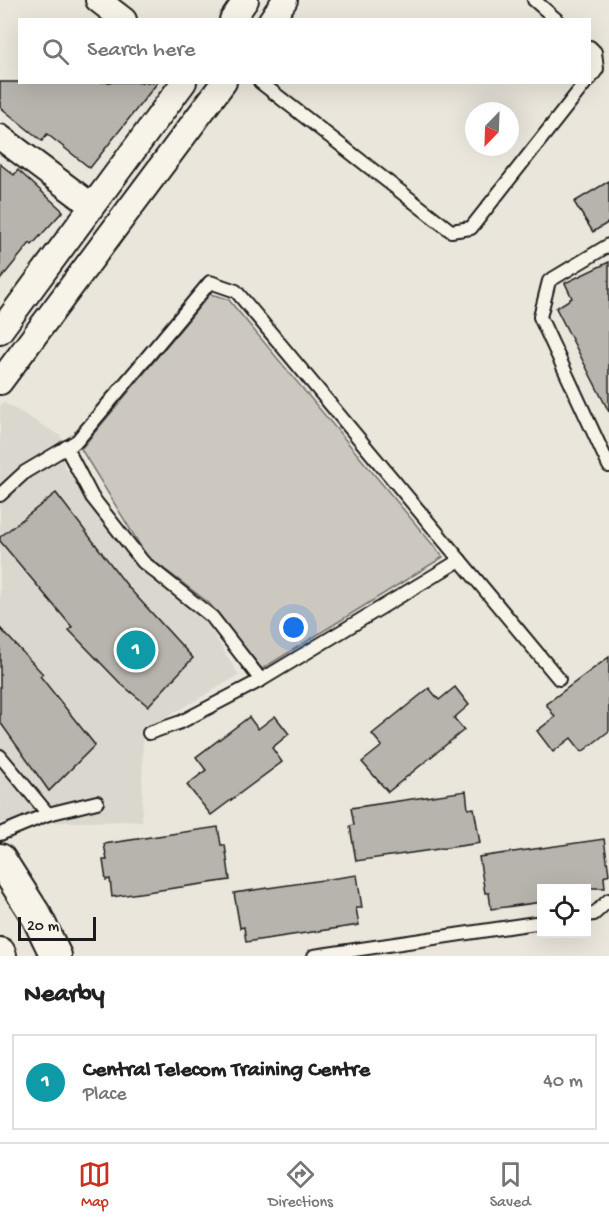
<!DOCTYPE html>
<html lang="en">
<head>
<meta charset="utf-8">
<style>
  :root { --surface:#fff; --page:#f2f2f2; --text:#222; --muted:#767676; --line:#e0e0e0; --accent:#c8321e }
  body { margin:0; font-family:"Gochi Hand",sans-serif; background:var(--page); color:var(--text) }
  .controls { position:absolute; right:18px; bottom:18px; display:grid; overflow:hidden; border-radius:0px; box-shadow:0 6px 24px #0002 }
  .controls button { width:54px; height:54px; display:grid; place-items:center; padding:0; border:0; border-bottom:2px solid var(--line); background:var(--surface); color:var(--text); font:30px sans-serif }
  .compass { position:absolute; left:465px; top:102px; width:54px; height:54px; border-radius:50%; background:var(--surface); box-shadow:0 6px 24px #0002; rotate:203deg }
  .scale { position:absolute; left:18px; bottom:15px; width:78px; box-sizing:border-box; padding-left:6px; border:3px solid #1c1c1c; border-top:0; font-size:16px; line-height:21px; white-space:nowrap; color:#1c1c1c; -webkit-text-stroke:4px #f7f3e8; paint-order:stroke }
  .you { position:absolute; left:294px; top:628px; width:21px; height:21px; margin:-15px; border:4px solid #fff; border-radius:50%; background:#1a73e8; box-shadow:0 0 0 9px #1a73e833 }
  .badge { display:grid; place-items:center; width:39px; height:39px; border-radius:50%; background:var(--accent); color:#fff; font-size:20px; font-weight:700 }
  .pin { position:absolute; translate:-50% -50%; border:3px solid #fff; box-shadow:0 2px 6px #0006 }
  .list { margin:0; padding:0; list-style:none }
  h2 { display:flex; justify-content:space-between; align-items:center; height:78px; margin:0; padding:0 24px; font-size:26px }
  h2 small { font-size:20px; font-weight:400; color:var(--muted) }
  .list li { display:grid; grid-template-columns:39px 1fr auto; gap:18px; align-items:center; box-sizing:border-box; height:96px; margin:0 12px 12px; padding:0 12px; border:2px solid var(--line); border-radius:0px }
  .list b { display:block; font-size:22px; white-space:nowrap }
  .list p { margin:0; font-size:20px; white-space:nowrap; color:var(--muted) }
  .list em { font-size:20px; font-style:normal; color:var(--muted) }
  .icon { flex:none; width:33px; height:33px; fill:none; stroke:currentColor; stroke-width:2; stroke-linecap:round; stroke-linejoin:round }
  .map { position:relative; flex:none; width:609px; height:956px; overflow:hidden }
  .search { position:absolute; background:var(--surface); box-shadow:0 6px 24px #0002; left:18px; right:18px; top:18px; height:66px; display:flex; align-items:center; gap:15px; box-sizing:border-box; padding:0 21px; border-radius:0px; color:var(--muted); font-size:22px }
  .sheet { height:186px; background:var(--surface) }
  nav { display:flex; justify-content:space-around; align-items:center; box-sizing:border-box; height:84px; border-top:2px solid var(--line); background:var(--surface); font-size:16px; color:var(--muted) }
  nav a { display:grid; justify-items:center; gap:3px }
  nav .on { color:var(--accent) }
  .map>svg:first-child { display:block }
</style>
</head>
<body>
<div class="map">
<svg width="609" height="956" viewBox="0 0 609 956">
  <rect width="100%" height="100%" fill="#eae6dc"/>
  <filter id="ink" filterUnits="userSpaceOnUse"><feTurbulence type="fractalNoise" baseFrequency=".0167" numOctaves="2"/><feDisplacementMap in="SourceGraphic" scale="12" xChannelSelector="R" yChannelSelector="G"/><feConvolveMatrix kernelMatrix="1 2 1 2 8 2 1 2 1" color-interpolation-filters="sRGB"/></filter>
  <g filter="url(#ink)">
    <polygon fill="#dad7ce" points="3,402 61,436 64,466 129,558 203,617 239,675 143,731 142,821 0,823 0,406"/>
    <polygon fill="#ccc8c0" stroke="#74726e" stroke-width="1.5" points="210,294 228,299 443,557 262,669 209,603 146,555 81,449"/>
    <g fill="#b6b4ac" stroke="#1c1c1c" stroke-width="1.5">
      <polygon points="0,82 158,82 90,168 47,134 42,141 0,107"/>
      <polygon points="0,164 14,175 18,170 63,211 32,245 30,243 0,280"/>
      <polygon points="609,181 609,222 593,232 574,202"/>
      <polygon points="609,262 609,412 556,308 572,298 565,283"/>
      <polygon points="56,493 129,588 193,658 148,706 121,684 69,630 72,627 0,541 0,537"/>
      <polygon points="0,628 43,674 40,676 95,745 49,791 0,722"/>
      <polygon points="609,657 609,731 582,752 571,738 553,752 537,731 555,717 546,704"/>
      <polygon points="455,687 469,705 454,718 464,730 388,792 362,762 382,746 372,734 429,688 439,700"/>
      <polygon points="275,716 289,734 272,748 282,762 211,815 187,785 206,770 196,757 249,717 258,729"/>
      <polygon points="466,791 468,809 474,808 480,843 356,861 350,826 354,825 351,808"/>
      <polygon points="218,827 221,845 225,845 230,880 112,897 110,879 106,880 103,860 107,860 104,844"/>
      <polygon points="604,839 609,874 604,877 605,888 542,888 542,902 491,909 489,893 485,893 479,857"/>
      <polygon points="357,875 362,908 356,908 359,925 246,942 244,927 240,928 234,893"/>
    </g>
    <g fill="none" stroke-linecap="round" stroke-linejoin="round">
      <defs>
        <g id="service">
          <polyline points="534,0 557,20"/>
          <polyline points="590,47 595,52 597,69 590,79"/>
          <polyline points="260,82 451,231 471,228 586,82"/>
          <polyline points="609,245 549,281 540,317 609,466"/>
          <polyline points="66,447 92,497 143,562 212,617 261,680"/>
          <polyline points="0,495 25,472 77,441 210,282 236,291 559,679"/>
          <polyline points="149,733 181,722 261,680 460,560"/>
          <polyline points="0,756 48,814"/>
          <polyline points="0,834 48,814 97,802"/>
          <polyline points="586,915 594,914 609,900"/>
          <polyline points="314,956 542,922"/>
        </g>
        <g id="minor">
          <polyline points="98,0 124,20"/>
          <polyline points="232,20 246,0"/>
          <polyline points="271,20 285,0"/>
          <polyline points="0,137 91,205"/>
          <polyline points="0,331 184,82"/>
          <polyline points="0,382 224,82"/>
        </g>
        <g id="tertiary">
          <polyline points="0,859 37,917 56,956"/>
          <polyline points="0,953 1,956"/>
        </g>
      </defs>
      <use href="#service" stroke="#1c1c1c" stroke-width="16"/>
      <use href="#minor" stroke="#1c1c1c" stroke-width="28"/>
      <use href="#tertiary" stroke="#1c1c1c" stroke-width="34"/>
      <use href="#service" stroke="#f7f3e8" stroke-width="12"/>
      <use href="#minor" stroke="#f7f3e8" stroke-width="24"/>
      <use href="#tertiary" stroke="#f7f3e8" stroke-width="30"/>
    </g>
  </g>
</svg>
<div class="controls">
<button><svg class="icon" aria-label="locate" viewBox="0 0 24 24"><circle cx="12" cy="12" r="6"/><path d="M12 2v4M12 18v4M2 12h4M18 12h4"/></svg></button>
</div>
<svg class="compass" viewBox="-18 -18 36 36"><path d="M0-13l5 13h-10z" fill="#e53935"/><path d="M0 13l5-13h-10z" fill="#767676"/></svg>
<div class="scale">20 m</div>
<div class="you"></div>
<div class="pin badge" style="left:136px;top:650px;background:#0f9aa8">1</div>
<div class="search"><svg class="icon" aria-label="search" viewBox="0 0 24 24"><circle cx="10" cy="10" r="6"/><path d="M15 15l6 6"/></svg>Search here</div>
</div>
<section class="sheet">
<h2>Nearby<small></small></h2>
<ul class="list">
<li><span class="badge" style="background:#0f9aa8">1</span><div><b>Central Telecom Training Centre</b><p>Place</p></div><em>40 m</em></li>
</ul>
</section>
<nav>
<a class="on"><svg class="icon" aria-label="map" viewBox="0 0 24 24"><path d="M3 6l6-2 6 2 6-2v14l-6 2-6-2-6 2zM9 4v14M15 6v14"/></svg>Map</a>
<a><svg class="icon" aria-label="directions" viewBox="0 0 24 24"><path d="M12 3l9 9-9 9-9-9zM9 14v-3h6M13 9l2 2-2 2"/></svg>Directions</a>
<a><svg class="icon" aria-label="saved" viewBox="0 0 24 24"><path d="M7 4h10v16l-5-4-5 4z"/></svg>Saved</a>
</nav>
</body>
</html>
